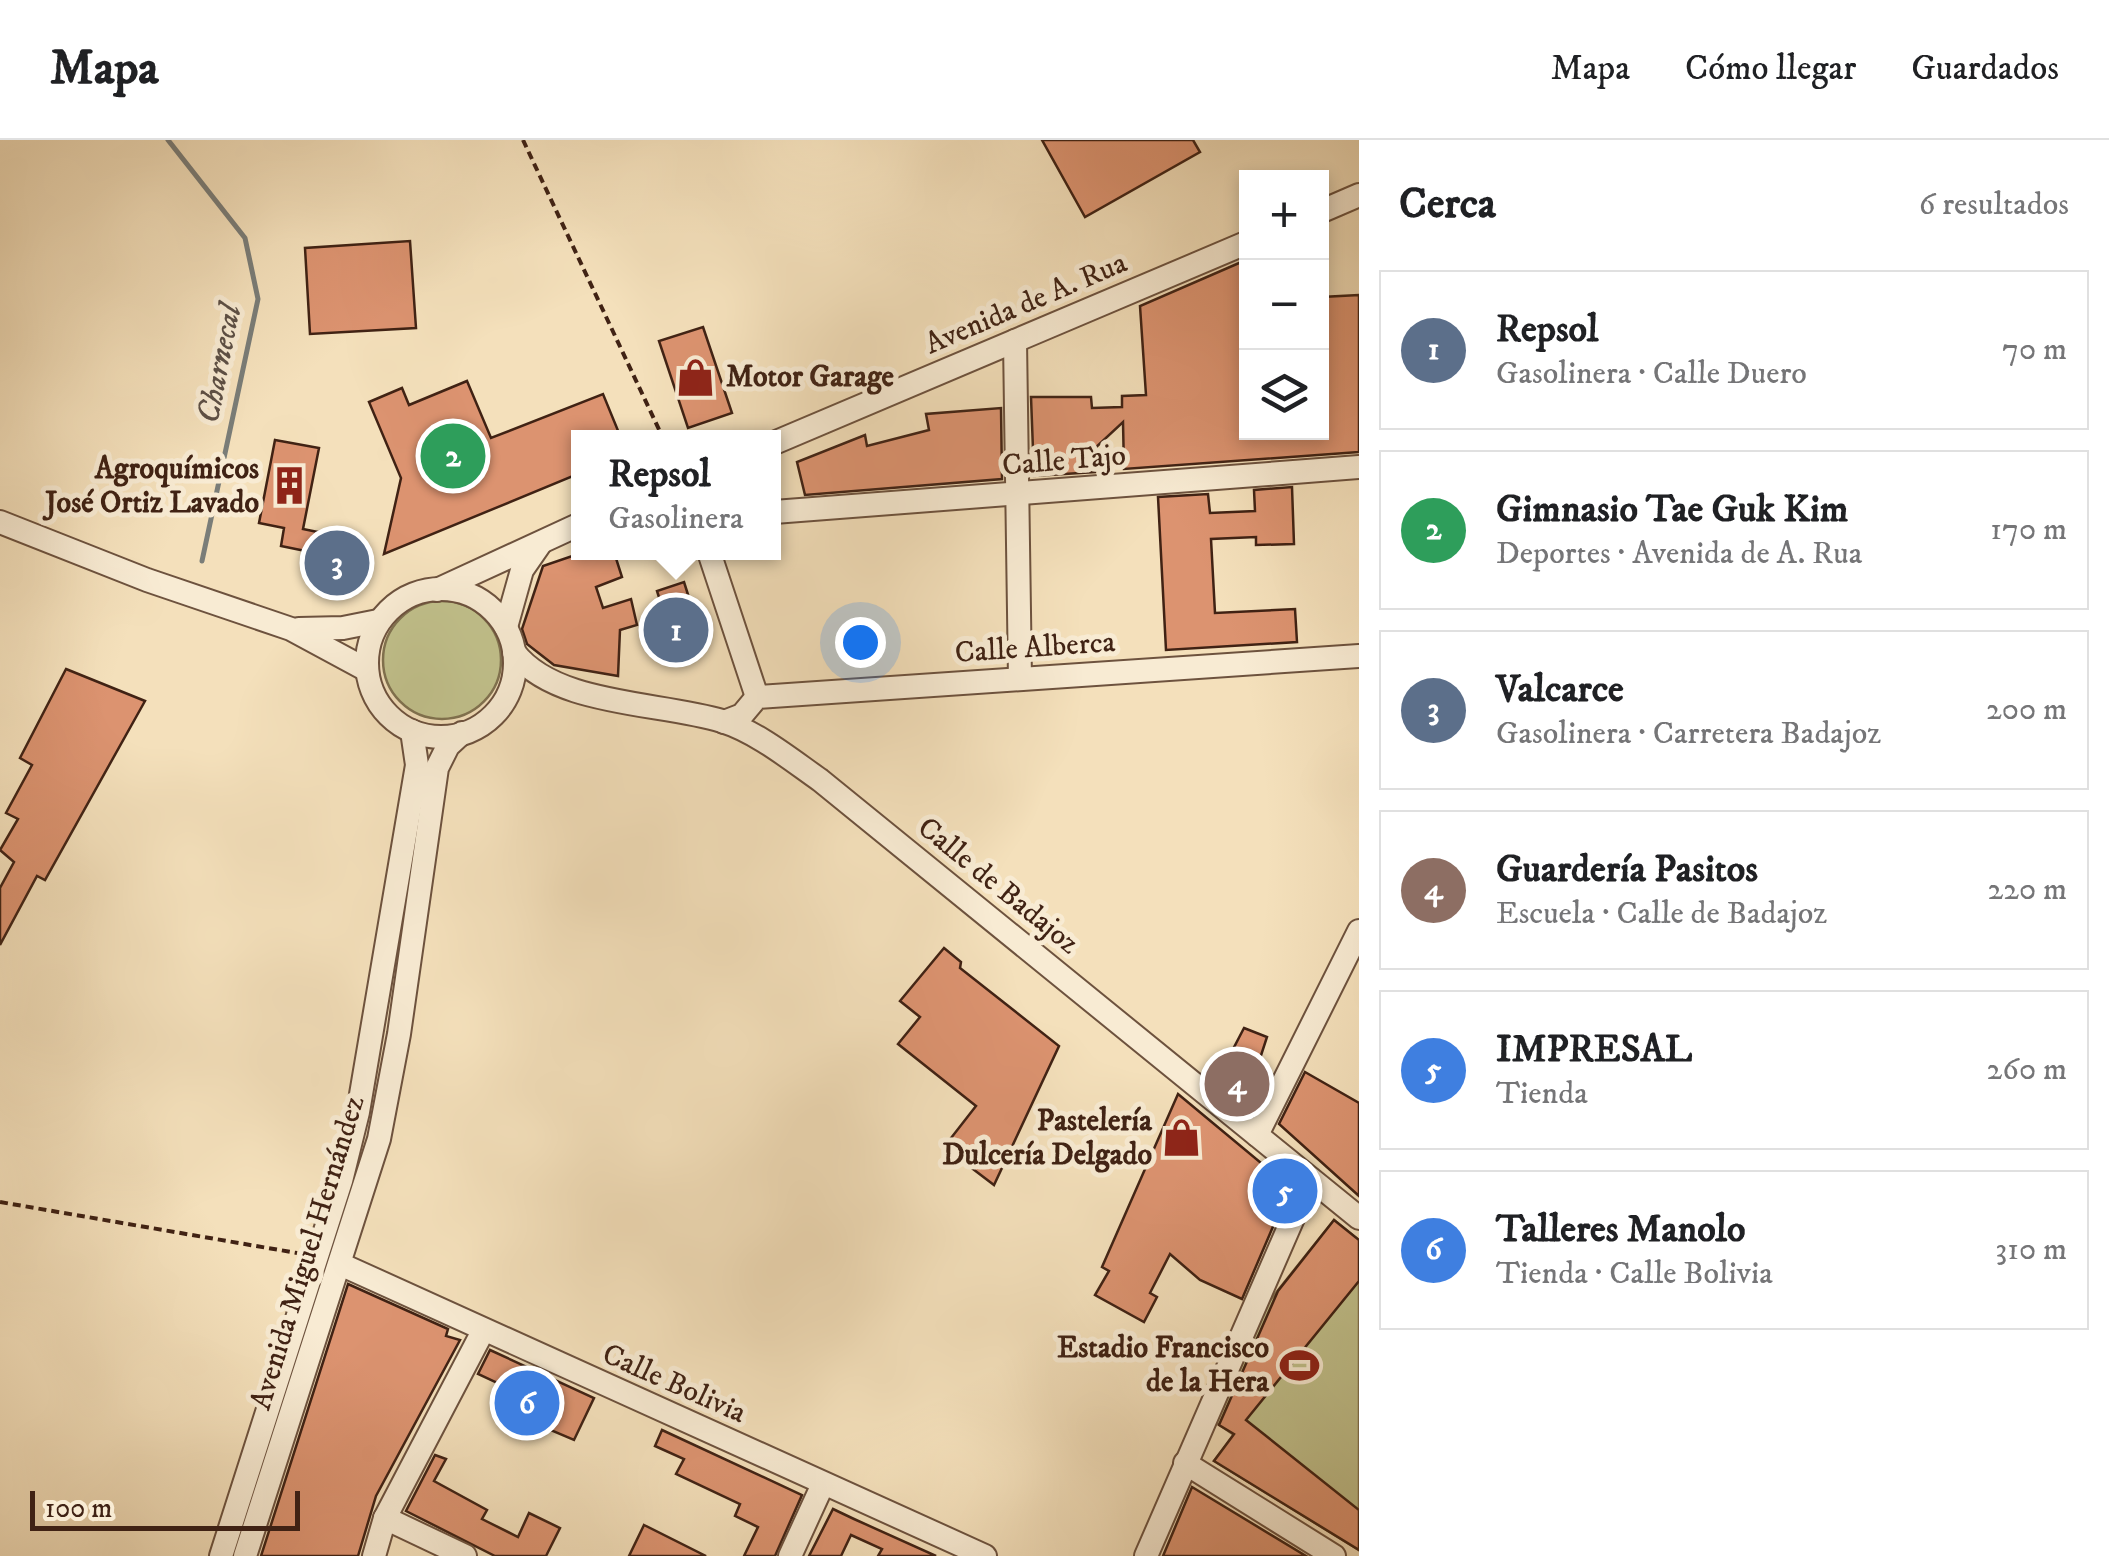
<!DOCTYPE html>
<html lang="es">
<head>
<meta charset="utf-8">
<style>
  :root { --surface:#fff; --page:#f2f2f2; --text:#202124; --muted:#757577; --line:#e0e0e0; --accent:#8f2418 }
  body { margin:0; font-family:"IM FELL DW Pica",serif; background:var(--page); color:var(--text) }
  .controls { position:absolute; right:30px; top:30px; display:grid; overflow:hidden; border-radius:0px; box-shadow:0 5px 15px #0003 }
  .controls button { width:90px; height:90px; display:grid; place-items:center; padding:0; border:0; border-bottom:2px solid var(--line); background:var(--surface); color:var(--text); font:50px sans-serif }
  .scale { position:absolute; left:30px; bottom:25px; width:270px; box-sizing:border-box; padding-left:10px; border:5px solid #402214; border-top:0; font-size:28px; line-height:35px; white-space:nowrap; color:#402214; -webkit-text-stroke:8px #f8ebd3; paint-order:stroke }
  .you { position:absolute; left:860px; top:502px; width:35px; height:35px; margin:-25px; border:8px solid #fff; border-radius:50%; background:#1a73e8; box-shadow:0 0 0 15px #1a73e833 }
  .badge { display:grid; place-items:center; width:65px; height:65px; border-radius:50%; background:var(--accent); color:#fff; font-size:32px; font-weight:700 }
  .pin { position:absolute; translate:-50% -50%; border:5px solid #fff; box-shadow:0 2px 10px #0006 }
  .popup { position:absolute; left:571px; top:290px; width:210px; height:130px; box-sizing:border-box; display:grid; place-content:center; border-radius:0px; background:var(--surface); filter:drop-shadow(0 2px 8px #0005); font-size:32px; white-space:nowrap; color:var(--muted) }
  .popup b { font-size:38px; color:var(--text) }
  .popup::after { content:''; position:absolute; left:50%; top:100%; margin-left:-20px; border:20px solid transparent; border-top-color:var(--surface) }
  .list { margin:0; padding:0; list-style:none }
  h2 { display:flex; justify-content:space-between; align-items:center; height:130px; margin:0; padding:0 40px; font-size:42px }
  h2 small { font-size:32px; font-weight:400; color:var(--muted) }
  .list li { display:grid; grid-template-columns:65px 1fr auto; gap:30px; align-items:center; box-sizing:border-box; height:160px; margin:0 20px 20px; padding:0 20px; border:2px solid var(--line); border-radius:0px }
  .list b { display:block; font-size:38px; white-space:nowrap }
  .list p { margin:0; font-size:32px; white-space:nowrap; color:var(--muted) }
  .list em { font-size:32px; font-style:normal; color:var(--muted) }
  .icon { flex:none; width:55px; height:55px; fill:none; stroke:currentColor; stroke-width:2; stroke-linecap:round; stroke-linejoin:round }
  .map { position:relative; flex:none; width:1359px; height:1416px; overflow:hidden }
  header { display:flex; align-items:center; gap:60px; box-sizing:border-box; height:140px; padding:0 50px; background:var(--surface); border-bottom:2px solid var(--line) }
  header strong { font-size:48px }
  nav { display:flex; gap:55px; margin-inline-start:auto; font-size:35px }
  main { display:flex }
  aside { flex:1; background:var(--surface) }
  .map>svg:first-child { display:block }
</style>
</head>
<body>
<header>
<strong>Mapa</strong>
<nav><a>Mapa</a><a>Cómo llegar</a><a>Guardados</a></nav>
</header>
<main>
<div class="map">
<svg width="1359" height="1416" viewBox="0 0 1359 1416">
  <rect width="100%" height="100%" fill="#f4e0bb"/>
  <filter id="stains"><feTurbulence type="fractalNoise" baseFrequency=".002" numOctaves="4"/><feColorMatrix values="0 0 0 0 .2 0 0 0 0 .09 0 0 0 0 .02 0 0 0 .5 -.17"/></filter>
  <radialGradient id="worn" r=".72"><stop offset=".6" stop-color="#630" stop-opacity="0"/><stop offset="1" stop-color="#630" stop-opacity=".3"/></radialGradient>
  <g fill="#c1c18c" stroke="#807250" stroke-width="2.5">
    <circle cx="442" cy="520" r="59"/>
    <polygon points="1334,1080 1359,1100 1359,1410 1214,1321 1234,1295 1214,1281 1263,1169"/>
  </g>
  <g fill="none" stroke-linecap="round" stroke-linejoin="round">
    <polyline stroke="#7a7d78" stroke-width="5" points="168,0 245,98 258,159 202,421"/>
  </g>
  <g fill="#dc9370" stroke="#402214" stroke-width="2.5">
    <polygon points="1042,0 1193,0 1200,12 1085,77"/>
    <polygon points="410,101 416,188 310,194 305,108"/>
    <polygon points="1246,120 1246,292 1322,292 1322,157 1359,155 1359,312 1124,329 1123,282 1094,309 1095,332 1034,336 1031,257 1091,257 1092,268 1122,267 1122,256 1146,255 1140,166"/>
    <polygon points="703,187 732,273 688,288 659,201"/>
    <polygon points="467,241 491,298 603,254 621,298 578,298 578,334 384,414 401,338 369,262 402,248 409,265"/>
    <polygon points="1001,268 1002,339 805,355 797,322 865,295 867,306 929,290 926,274"/>
    <polygon points="275,300 319,308 303,389 357,400 346,453 318,447 325,415 281,406 284,388 259,383"/>
    <polygon points="1292,347 1294,404 1256,405 1256,397 1211,399 1215,473 1295,469 1297,502 1166,510 1158,357 1208,354 1210,373 1255,371 1254,350"/>
    <polygon points="584,412 614,412 622,437 596,447 603,468 631,459 637,485 620,490 618,536 554,525 527,504 522,489 543,426"/>
    <polygon points="684,442 703,502 676,511 657,451"/>
    <polygon points="66,529 145,561 45,740 37,736 0,805 0,748 14,722 0,710 18,679 6,673 32,625 20,618"/>
    <polygon points="944,808 961,822 960,828 1059,906 994,1045 944,1007 976,966 898,904 920,877 900,861"/>
    <polygon points="1244,888 1267,897 1254,937 1240,956 1218,938 1234,916 1230,915"/>
    <polygon points="1305,932 1359,963 1359,1056 1279,984"/>
    <polygon points="1178,954 1290,1047 1242,1159 1200,1140 1170,1114 1150,1153 1157,1157 1144,1182 1095,1155 1109,1131 1102,1127"/>
    <polygon points="1334,1080 1359,1100 1359,1141 1246,1280 1359,1370 1359,1410 1214,1321 1234,1294 1219,1285 1278,1151"/>
    <polygon points="348,1144 448,1189 446,1196 460,1200 376,1356 358,1416 261,1416"/>
    <polygon points="490,1210 594,1258 574,1300 532,1282 527,1291 505,1281 519,1253 478,1234"/>
    <polygon points="662,1290 802,1355 775,1416 744,1416 758,1387 735,1376 740,1364 676,1334 684,1319 655,1306"/>
    <polygon points="435,1315 446,1319 434,1341 487,1370 482,1379 518,1397 529,1373 560,1388 546,1416 495,1416 406,1371"/>
    <polygon points="1192,1347 1306,1416 1163,1416"/>
    <polygon points="833,1369 854,1379 936,1416 878,1416 882,1409 851,1395 841,1416 809,1416"/>
    <polygon points="644,1385 706,1416 629,1416"/>
  </g>
  <g fill="none" stroke-linecap="round" stroke-linejoin="round">
    <defs>
      <g id="minor">
        <polyline points="1322,71 1359,55"/>
        <polyline points="1015,201 1020,539"/>
        <polyline points="774,303 1246,103"/>
        <polyline points="774,372 1359,327"/>
        <polyline points="0,382 147,440 291,489 367,530"/>
        <polyline points="709,412 757,557"/>
        <circle cx="441" cy="523" r="74"/>
        <polyline points="437,450 578,385"/>
        <polyline points="506,487 522,430 540,404"/>
        <polyline points="299,489 343,488 378,481"/>
        <path d="M514 512C555 566 660 562 722 581 757 592 790 619 820 640L1359 1078"/>
        <polyline points="724,582 742,575 757,557 1359,516"/>
        <polyline points="1257,995 1359,791"/>
        <polyline points="340,1124 985,1416"/>
        <polyline points="1185,1323 1334,1416"/>
        <polyline points="385,1378 465,1416"/>
        <polyline points="221,1416 341,1041 358,972 417,625 412,591"/>
        <polyline points="245,1416 379,999 399,894 437,628 448,606 462,593"/>
        <polyline points="374,1416 385,1378 483,1191"/>
        <polyline points="790,1416 823,1344"/>
        <polyline points="1146,1416 1310,1039"/>
      </g>
    </defs>
    <use href="#minor" stroke="#6d523e" stroke-width="26"/>
    <g stroke="#402214" stroke-width="4" stroke-dasharray="8 5" stroke-linecap="butt">
      <polyline points="523,0 663,298"/>
      <polyline points="0,1062 297,1113"/>
    </g>
    <use href="#minor" stroke="#f8ebd3" stroke-width="22"/>
  </g>
  <defs>
    <symbol id="shop-bare" viewBox="-9 -9 18 18"><path d="M-5-2.5h2.3a2.7 3.5 0 0 1 5.4 0H5L5.5 6h-11ZM-1.5-2.5h3a1.5 2.3 0 0 0-3 0Z" fill="#8f2418" stroke="#f8ebd3" stroke-width="2.5" paint-order="stroke"/></symbol>
    <symbol id="building-bare" viewBox="-9 -9 18 18"><path d="M-4-6H4V6H1V3H-1V6H-4ZM-2.5-4.3h1.7v1.8h-1.7ZM.8-4.3h1.7v1.8H.8ZM-2.5-1h1.7V.8h-1.7ZM.8-1h1.7V.8H.8Z" fill="#8f2418" stroke="#f8ebd3" stroke-width="2.5" paint-order="stroke"/></symbol>
    <symbol id="stadium-bare" viewBox="-9 -9 18 18"><path d="M0-5a6.5 5 0 1 0 0 10a6.5 5 0 1 0 0-10ZM-3.5-1.8h7v3.6h-7Z" fill="#8f2418" stroke="#f8ebd3" stroke-width="2.5" paint-order="stroke"/></symbol>
  </defs>
  <g fill-rule="evenodd">
    <use href="#shop-bare" x="668" y="210" width="55" height="55"/>
    <use href="#building-bare" x="262" y="318" width="55" height="55"/>
    <use href="#shop-bare" x="1154" y="970" width="55" height="55"/>
    <use href="#stadium-bare" x="1272" y="1198" width="55" height="55"/>
  </g>
  <g text-anchor="middle" dominant-baseline="central" stroke-width="10" stroke-linejoin="round" paint-order="stroke">
    <g font-size="30" fill="#402214" stroke="#f8ebd3">
      <text transform="translate(1026 164) rotate(-23)">Avenida de A. Rua</text>
      <text transform="translate(1064 321) rotate(-5)">Calle Tajo</text>
      <text transform="translate(1035 508) rotate(-4)">Calle Alberca</text>
      <text transform="translate(998 746) rotate(39)">Calle de Badajoz</text>
      <text transform="translate(308 1113) rotate(-73)">Avenida Miguel Hernández</text>
      <text transform="translate(674 1244) rotate(24)">Calle Bolivia</text>
    </g>
    <g font-size="30" font-weight="bold" fill="#402214" stroke="#f8ebd3" text-anchor="end">
      <text x="726" y="237" text-anchor="start">Motor Garage</text>
      <text x="259" y="329">Agroquímicos<tspan x="259" dy="34">José Ortiz Lavado</tspan></text>
      <text x="1152" y="981">Pastelería<tspan x="1152" dy="34">Dulcería Delgado</tspan></text>
      <text x="1269" y="1208">Estadio Francisco<tspan x="1269" dy="34">de la Hera</tspan></text>
    </g>
    <g font-size="32" font-style="italic" fill="#5d5046" stroke="#f8ebd3">
      <text transform="translate(220 224) rotate(-79)">Charnecal</text>
    </g>
  </g>
  <rect width="100%" height="100%" filter="url(#stains)"/>
  <rect width="100%" height="100%" fill="url(#worn)"/>
</svg>
<div class="controls">
<button>+</button>
<button>−</button>
<button><svg class="icon" aria-label="layers" viewBox="0 0 24 24"><path d="M12 4l9 5-9 5-9-5zM3 14l9 5 9-5"/></svg></button>
</div>
<div class="scale">100 m</div>
<div class="you"></div>
<div class="pin badge" style="left:676px;top:490px;background:#5c6f8a">1</div>
<div class="popup"><b>Repsol</b>Gasolinera</div>
<div class="pin badge" style="left:453px;top:316px;background:#2e9e5b">2</div>
<div class="pin badge" style="left:337px;top:423px;background:#5c6f8a">3</div>
<div class="pin badge" style="left:1237px;top:944px;background:#8d6e63">4</div>
<div class="pin badge" style="left:1285px;top:1051px;background:#3f7fe0">5</div>
<div class="pin badge" style="left:527px;top:1263px;background:#3f7fe0">6</div>
</div>
<aside>
<h2>Cerca<small>6 resultados</small></h2>
<ul class="list">
<li><span class="badge" style="background:#5c6f8a">1</span><div><b>Repsol</b><p>Gasolinera · Calle Duero</p></div><em>70 m</em></li>
<li><span class="badge" style="background:#2e9e5b">2</span><div><b>Gimnasio Tae Guk Kim</b><p>Deportes · Avenida de A. Rua</p></div><em>170 m</em></li>
<li><span class="badge" style="background:#5c6f8a">3</span><div><b>Valcarce</b><p>Gasolinera · Carretera Badajoz</p></div><em>200 m</em></li>
<li><span class="badge" style="background:#8d6e63">4</span><div><b>Guardería Pasitos</b><p>Escuela · Calle de Badajoz</p></div><em>220 m</em></li>
<li><span class="badge" style="background:#3f7fe0">5</span><div><b>IMPRESAL</b><p>Tienda</p></div><em>260 m</em></li>
<li><span class="badge" style="background:#3f7fe0">6</span><div><b>Talleres Manolo</b><p>Tienda · Calle Bolivia</p></div><em>310 m</em></li>
</ul>
</aside>
</main>
</body>
</html>
